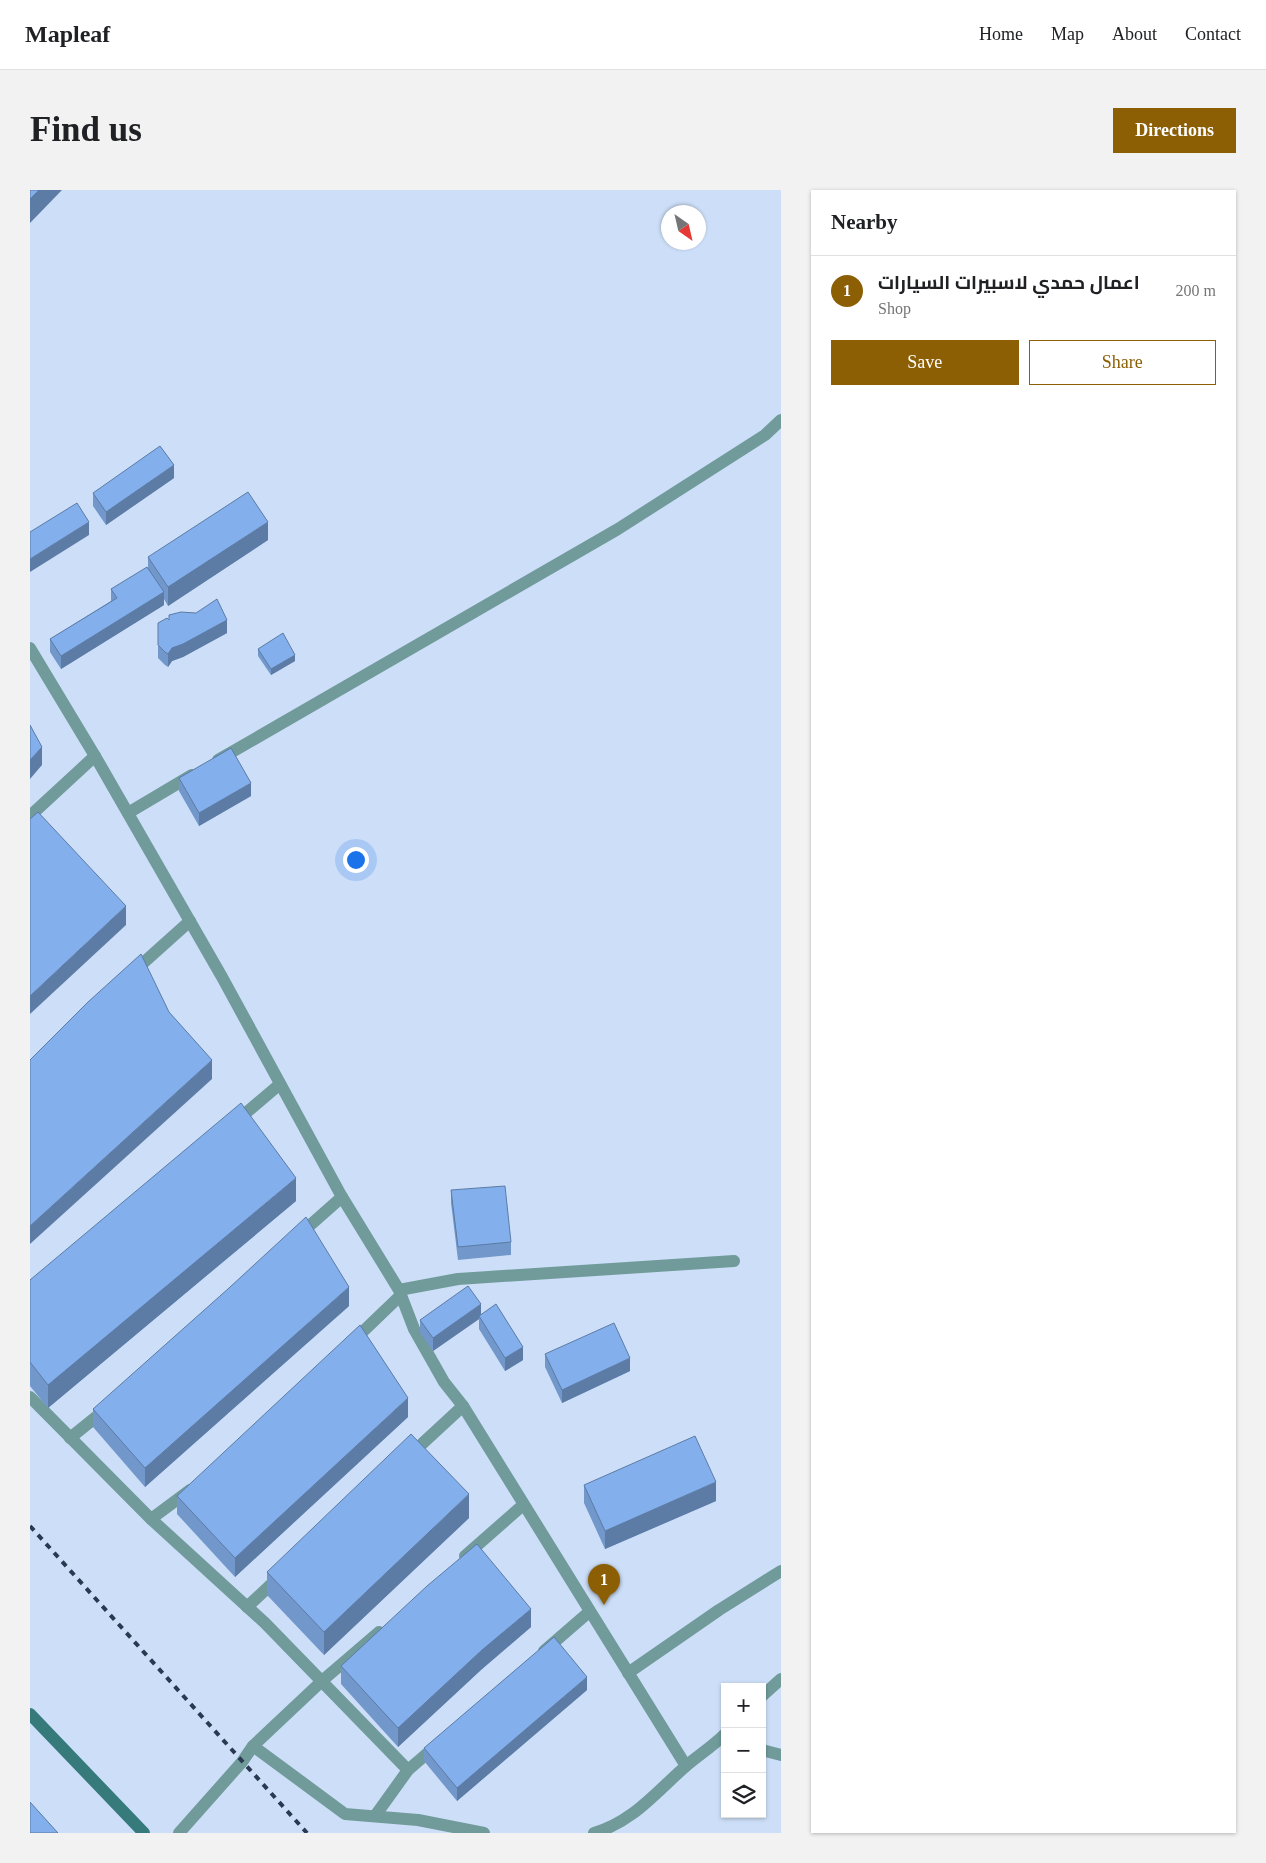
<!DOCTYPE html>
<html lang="en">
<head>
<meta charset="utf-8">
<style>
  :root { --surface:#fff; --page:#f2f2f2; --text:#202124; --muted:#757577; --line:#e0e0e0; --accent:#8c5f04 }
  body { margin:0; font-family:"Times New Roman",Cairo,serif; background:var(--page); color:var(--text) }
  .controls { position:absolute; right:15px; bottom:15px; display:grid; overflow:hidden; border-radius:0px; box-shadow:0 1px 4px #0004 }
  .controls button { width:45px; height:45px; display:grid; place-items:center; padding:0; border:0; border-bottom:1px solid var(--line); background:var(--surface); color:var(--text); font:25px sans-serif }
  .compass { position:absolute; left:631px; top:15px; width:45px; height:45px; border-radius:50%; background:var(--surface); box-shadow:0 1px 4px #0004; rotate:146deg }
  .you { position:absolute; left:325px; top:669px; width:18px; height:18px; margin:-12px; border:4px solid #fff; border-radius:50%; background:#1a73e8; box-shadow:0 0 0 8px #1a73e833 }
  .badge { display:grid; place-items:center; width:32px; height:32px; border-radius:50%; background:var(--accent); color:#fff; font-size:16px; font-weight:700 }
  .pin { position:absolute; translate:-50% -41px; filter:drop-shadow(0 1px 2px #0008) }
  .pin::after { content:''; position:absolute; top:26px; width:18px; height:15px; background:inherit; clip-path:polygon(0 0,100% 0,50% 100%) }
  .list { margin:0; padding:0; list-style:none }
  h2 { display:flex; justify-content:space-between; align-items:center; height:65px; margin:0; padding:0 20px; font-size:21px }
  h2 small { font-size:16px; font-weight:400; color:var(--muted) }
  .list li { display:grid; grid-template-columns:32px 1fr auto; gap:15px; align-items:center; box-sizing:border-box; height:70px; padding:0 20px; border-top:1px solid var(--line) }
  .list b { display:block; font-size:19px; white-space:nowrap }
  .list p { margin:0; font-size:16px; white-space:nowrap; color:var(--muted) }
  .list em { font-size:16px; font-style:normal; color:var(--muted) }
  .actions { display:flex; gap:10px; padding:15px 20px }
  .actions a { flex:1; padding:11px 0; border:1px solid var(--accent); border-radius:0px; text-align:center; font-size:18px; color:var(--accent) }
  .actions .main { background:var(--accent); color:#fff }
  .icon { flex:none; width:28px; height:28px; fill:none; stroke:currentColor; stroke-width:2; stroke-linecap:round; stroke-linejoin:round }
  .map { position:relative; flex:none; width:751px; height:1643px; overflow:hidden; border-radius:0px }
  header { display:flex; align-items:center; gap:30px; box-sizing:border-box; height:70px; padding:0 25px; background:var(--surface); border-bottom:1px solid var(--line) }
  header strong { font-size:24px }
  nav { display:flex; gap:28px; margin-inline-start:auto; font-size:18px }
  .intro { display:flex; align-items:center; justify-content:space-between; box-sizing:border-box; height:120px; padding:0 30px }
  h1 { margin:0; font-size:35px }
  .button { padding:12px 22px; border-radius:0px; background:var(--accent); color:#fff; font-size:18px; font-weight:700 }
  main { display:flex; gap:30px; padding:0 30px }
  aside { flex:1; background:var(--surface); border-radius:0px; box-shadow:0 1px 4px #0004 }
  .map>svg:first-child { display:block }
</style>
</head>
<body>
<header>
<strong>Mapleaf</strong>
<nav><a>Home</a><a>Map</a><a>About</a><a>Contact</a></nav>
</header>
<div class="intro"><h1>Find us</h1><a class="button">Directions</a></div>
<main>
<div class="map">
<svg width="751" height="1643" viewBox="0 0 751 1643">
  <rect width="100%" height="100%" fill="#cddff8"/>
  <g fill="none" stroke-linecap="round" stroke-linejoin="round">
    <g stroke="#719b9b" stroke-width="12">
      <polyline points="0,458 65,566 192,787 312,1007 369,1100 384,1139 414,1192 433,1216 656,1576"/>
      <polyline points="188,570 588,339 735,245 751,230"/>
      <polyline points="98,623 162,585"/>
      <polyline points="0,626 65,566"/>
      <polyline points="102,783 160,731"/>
      <polyline points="204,933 250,894"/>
      <polyline points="269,1045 312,1007"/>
      <polyline points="369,1100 428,1089 704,1071"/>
      <polyline points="322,1152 371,1105"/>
      <polyline points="0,1207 121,1329 235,1433 378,1580"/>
      <polyline points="40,1248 76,1219"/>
      <polyline points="380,1265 433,1216"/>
      <polyline points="121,1329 160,1300"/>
      <polyline points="435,1366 493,1315"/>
      <polyline points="217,1417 248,1388"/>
      <polyline points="514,1461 559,1422"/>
      <polyline points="598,1483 689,1420 751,1381"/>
      <polyline points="732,1506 751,1489"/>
      <polyline points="223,1556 315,1624 388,1630 454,1643"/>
      <polyline points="732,1560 751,1565"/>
      <polyline points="345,1626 378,1580 407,1555"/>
      <polyline points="149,1643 212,1572 223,1556 293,1490 349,1442"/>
      <path d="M564 1643C603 1632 627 1601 656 1576 669 1565 683 1556 695 1544"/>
    </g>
    <polyline stroke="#367a7b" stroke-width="12" points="0,1524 114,1643"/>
    <polyline stroke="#283950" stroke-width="4" stroke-dasharray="6 6" stroke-linecap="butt" points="0,1336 277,1643"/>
  </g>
  <g fill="#7197cb">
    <polygon points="144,288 76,335 63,316 63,303"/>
    <polygon points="238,350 138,416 134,409 134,415 31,479 20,462 20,449 81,411 81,399 118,378 118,367"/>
    <polygon points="139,430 197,443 153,467 142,471 138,477 135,475 128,468 128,433"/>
    <polygon points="228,459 265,471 241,485 228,466"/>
    <polygon points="149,588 221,606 169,636 149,601"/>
    <polygon points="421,1000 481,1052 481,1065 428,1070 421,1013"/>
    <polygon points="266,1011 18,1218 0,1196 0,1090"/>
    <polygon points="319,1116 115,1297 63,1237 63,1219"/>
    <polygon points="451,1124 493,1170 475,1181 449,1139 449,1129 403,1161 390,1143 390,1130"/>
    <polygon points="515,1164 600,1181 532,1213 515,1177"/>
    <polygon points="378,1227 205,1387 147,1324 147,1306"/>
    <polygon points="554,1295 686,1311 575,1359 554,1313"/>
    <polygon points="439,1328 294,1465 237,1405 237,1382"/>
    <polygon points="501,1437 452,1479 368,1557 311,1494 311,1476"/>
    <polygon points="557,1500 427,1611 394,1571 394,1558"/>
  </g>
  <g fill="#5c7ba5">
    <polygon points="9,0 32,0 0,33 0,9"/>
    <polygon points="144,275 144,288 76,335 76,322"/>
    <polygon points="59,332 59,345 0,382 0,369"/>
    <polygon points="238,332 238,350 138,416 138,397"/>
    <polygon points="134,402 134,415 31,479 31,466"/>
    <polygon points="197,430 197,443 153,467 142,471 138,477 138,464 142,458"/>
    <polygon points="265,465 265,471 241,485 241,479"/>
    <polygon points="12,557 12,575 0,589 0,570"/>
    <polygon points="221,593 221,606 169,636 169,623"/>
    <polygon points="96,716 96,735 0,824 0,806"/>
    <polygon points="182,870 182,889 0,1054 0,1036"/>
    <polygon points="266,988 266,1011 18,1218 18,1195"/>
    <polygon points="319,1097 319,1116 115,1297 115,1278"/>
    <polygon points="451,1114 451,1127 449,1126 449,1129 403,1161 403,1148"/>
    <polygon points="493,1157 493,1170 475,1181 475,1168"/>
    <polygon points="600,1168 600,1181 532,1213 532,1200"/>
    <polygon points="378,1208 378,1227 205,1387 205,1368"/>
    <polygon points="686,1292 686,1311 575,1359 575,1341"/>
    <polygon points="439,1304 439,1328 294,1465 294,1442"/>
    <polygon points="501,1419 501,1437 452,1479 368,1557 368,1538 452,1460"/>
    <polygon points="557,1487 557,1500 427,1611 427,1598"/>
  </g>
  <g fill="#83b0ec" stroke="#5c7ba5">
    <polygon points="0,0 9,0 0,9"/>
    <polygon points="130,256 144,275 76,322 63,303"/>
    <polygon points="218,302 238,332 138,397 118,367"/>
    <polygon points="47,313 59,332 0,369 0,342"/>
    <polygon points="117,377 134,402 31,466 20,449 87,408 81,399"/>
    <polygon points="187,409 197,430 153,454 142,458 138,464 135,462 128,455 128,433 137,428 139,430 139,425 151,422 166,423"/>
    <polygon points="253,443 265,465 241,479 228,459"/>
    <polygon points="0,535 12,557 0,570"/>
    <polygon points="201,558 221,593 169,623 149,588"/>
    <polygon points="8,622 96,716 0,806 0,629"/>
    <polygon points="111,764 139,822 182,870 0,1036 0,870 58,812"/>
    <polygon points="211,913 266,988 18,1195 0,1172 0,1090"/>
    <polygon points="475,996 481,1052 428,1057 421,1000"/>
    <polygon points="276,1027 319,1097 115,1278 63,1219 199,1098"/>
    <polygon points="438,1096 451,1114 403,1148 390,1130"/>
    <polygon points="466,1114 493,1157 475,1168 449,1126"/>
    <polygon points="584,1133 600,1168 532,1200 515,1164"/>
    <polygon points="330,1135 378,1208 205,1368 147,1306"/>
    <polygon points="381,1244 439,1304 294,1442 237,1382"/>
    <polygon points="665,1246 686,1292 575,1341 554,1295"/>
    <polygon points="447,1354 501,1419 452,1460 368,1538 311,1476 397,1396"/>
    <polygon points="524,1447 557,1487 427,1598 394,1558"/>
    <polygon points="0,1612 28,1643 0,1643"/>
  </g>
</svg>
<div class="controls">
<button>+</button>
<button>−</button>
<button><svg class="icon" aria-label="layers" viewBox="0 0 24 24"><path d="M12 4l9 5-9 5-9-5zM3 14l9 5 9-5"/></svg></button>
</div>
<svg class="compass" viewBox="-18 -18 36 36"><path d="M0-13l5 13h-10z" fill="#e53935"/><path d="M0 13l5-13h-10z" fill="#757577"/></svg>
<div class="you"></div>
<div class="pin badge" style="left:574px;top:1415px">1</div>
</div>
<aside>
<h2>Nearby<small></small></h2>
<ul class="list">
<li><span class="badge">1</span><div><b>اعمال حمدي لاسبيرات السيارات</b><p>Shop</p></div><em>200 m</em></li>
</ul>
<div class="actions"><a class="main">Save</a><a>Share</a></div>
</aside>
</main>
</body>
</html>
